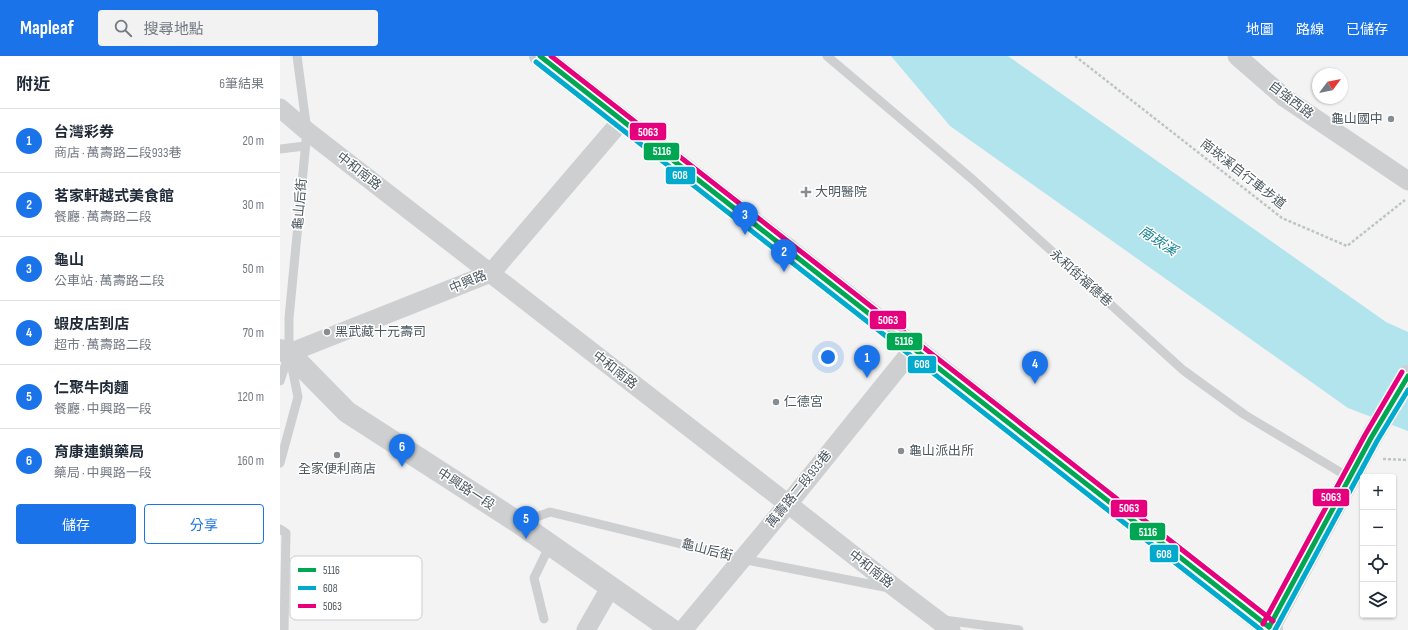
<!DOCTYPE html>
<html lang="zh-TW">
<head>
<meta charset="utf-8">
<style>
  :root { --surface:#fff; --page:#f2f2f3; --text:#1f2937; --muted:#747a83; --line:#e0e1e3; --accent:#1a73e8 }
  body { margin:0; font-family:"Sofia Sans Condensed","Noto Sans TC",sans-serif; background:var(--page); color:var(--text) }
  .controls { position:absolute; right:12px; bottom:12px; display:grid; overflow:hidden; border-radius:4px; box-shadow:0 1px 3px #0004 }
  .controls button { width:36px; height:36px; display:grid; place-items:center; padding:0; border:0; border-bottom:1px solid var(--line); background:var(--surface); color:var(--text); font:20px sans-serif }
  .compass { position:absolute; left:1032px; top:12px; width:36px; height:36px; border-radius:50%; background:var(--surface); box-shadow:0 1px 3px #0004; rotate:58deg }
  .you { position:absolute; left:548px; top:301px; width:14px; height:14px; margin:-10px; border:3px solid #fff; border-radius:50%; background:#1a73e8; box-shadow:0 0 0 6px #1a73e833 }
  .badge { display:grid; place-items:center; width:26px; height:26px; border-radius:50%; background:var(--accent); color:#fff; font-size:13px; font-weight:700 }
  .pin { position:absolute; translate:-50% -33px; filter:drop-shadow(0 1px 2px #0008) }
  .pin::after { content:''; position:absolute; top:21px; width:14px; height:12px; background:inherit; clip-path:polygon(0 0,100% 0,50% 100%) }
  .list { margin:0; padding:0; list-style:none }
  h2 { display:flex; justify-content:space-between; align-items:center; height:52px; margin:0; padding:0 16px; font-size:17px }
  h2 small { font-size:13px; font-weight:400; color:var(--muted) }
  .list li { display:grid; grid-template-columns:26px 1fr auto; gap:12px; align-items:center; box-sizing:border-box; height:64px; padding:0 16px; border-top:1px solid var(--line) }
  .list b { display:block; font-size:15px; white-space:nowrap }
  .list p { margin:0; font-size:13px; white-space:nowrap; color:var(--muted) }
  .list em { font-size:13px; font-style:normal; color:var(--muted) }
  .actions { display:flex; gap:8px; padding:12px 16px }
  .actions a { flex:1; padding:9px 0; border:1px solid var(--accent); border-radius:4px; text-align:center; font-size:14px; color:var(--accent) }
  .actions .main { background:var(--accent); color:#fff }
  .icon { flex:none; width:22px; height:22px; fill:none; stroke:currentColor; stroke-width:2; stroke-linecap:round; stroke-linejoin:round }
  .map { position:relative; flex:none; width:1128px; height:574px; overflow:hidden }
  header { display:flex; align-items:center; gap:24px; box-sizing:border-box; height:56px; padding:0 20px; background:var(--accent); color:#fff }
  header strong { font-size:19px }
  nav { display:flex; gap:22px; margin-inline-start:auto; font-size:14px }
  .search { width:280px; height:36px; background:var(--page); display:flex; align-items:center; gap:10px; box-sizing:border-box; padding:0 14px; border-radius:4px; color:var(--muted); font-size:15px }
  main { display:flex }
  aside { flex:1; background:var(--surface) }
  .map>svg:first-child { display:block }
</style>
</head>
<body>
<header>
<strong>Mapleaf</strong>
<div class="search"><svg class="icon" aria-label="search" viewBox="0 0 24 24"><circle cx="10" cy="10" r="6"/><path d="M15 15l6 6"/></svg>搜尋地點</div>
<nav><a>地圖</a><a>路線</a><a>已儲存</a></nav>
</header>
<main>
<aside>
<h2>附近<small>6筆結果</small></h2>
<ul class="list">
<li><span class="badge">1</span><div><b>台灣彩券</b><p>商店 · 萬壽路二段933巷</p></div><em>20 m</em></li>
<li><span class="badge">2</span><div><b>茗家軒越式美食館</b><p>餐廳 · 萬壽路二段</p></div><em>30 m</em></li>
<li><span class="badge">3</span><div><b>龜山</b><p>公車站 · 萬壽路二段</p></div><em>50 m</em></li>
<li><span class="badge">4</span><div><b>蝦皮店到店</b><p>超市 · 萬壽路二段</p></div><em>70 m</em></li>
<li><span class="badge">5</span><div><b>仁聚牛肉麵</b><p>餐廳 · 中興路一段</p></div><em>120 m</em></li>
<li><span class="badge">6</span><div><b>育康連鎖藥局</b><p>藥局 · 中興路一段</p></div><em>160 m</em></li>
</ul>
<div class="actions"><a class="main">儲存</a><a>分享</a></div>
</aside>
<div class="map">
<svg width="1128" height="574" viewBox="0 0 1128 574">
  <rect width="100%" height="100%" fill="#f4f3f3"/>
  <polygon fill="#b1e4ec" points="611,0 728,0 1106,266 1128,276 1128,375 1068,352 670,70"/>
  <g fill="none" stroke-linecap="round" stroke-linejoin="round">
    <g stroke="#bcc7c3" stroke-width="2.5" stroke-dasharray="3 2" stroke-linecap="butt">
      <polyline points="795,0 1002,162 1067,190 1125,144"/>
      <polyline points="1103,403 1128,404"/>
    </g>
    <g stroke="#cdcfd1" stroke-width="9">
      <polyline points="547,0 692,123 903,314 965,359 1070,422"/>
      <polyline points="0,93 25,90"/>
      <polyline points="0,325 9,298"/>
      <polyline points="0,407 18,341 9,297 9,262 27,75 17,0"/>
      <polyline points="240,467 270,456 462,503 609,532"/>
      <polyline points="0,473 6,477 4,574"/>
      <polyline points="264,563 254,522 270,489"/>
      <polyline points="664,564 739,574"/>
    </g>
    <g stroke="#cdcfd1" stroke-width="19">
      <polyline points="957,0 1005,42 1128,125"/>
      <polyline points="0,52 27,75 508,448 618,534 671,574"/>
      <polyline points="9,297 211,217 342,64"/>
      <polyline points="306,574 330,532"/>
      <polyline points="403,574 508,448 634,292"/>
    </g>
    <g stroke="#cdcfd1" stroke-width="22">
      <polyline points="0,294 9,297 67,356 239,467 392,574"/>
      <polyline points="988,574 1091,382 1128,320"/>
    </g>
    <polyline stroke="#caced0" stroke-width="22" points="260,0 634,292 992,574"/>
    <defs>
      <g id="bus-1">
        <polyline points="260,0 989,571"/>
        <polyline points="989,571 1091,382 1128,320"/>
      </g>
      <g id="bus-2">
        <polyline points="256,6 981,574"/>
        <polyline points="995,574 1097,385 1128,334"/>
      </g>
      <g id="bus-3">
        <polyline points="271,0 993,565"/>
        <polyline points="983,568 1085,379 1122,316"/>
      </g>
    </defs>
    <use href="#bus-1" stroke="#fff" stroke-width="8"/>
    <use href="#bus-2" stroke="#fff" stroke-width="8"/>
    <use href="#bus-3" stroke="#fff" stroke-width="8"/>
    <use href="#bus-1" stroke="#00a651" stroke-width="5"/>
    <use href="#bus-2" stroke="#00a9ce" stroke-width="5"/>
    <use href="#bus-3" stroke="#e5007d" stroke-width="5"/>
  </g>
  <g fill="#868e93" stroke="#fff" stroke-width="1.5">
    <circle cx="1111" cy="63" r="4"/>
    <path d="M524 130h4v4h4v4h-4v4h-4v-4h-4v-4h4z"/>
    <circle cx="47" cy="276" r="4"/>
    <circle cx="496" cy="346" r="4"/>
    <circle cx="621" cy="395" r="4"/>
    <circle cx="57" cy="399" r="4"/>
  </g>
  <g text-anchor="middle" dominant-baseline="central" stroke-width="3" stroke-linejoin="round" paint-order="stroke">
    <g font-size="13" fill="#4b575f" stroke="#fff">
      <text transform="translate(1011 44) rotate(37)">自強西路</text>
      <text transform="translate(79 115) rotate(38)">中和南路</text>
      <text transform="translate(963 118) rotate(38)">南崁溪自行車步道</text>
      <text transform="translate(20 148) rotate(-85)">龜山后街</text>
      <text transform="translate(801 222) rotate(42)">永和街福德巷</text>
      <text transform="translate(188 226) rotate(-23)">中興路</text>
      <text transform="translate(335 314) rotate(38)">中和南路</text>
      <text transform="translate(186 433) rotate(33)">中興路一段</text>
      <text transform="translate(519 433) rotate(-51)">萬壽路二段933巷</text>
      <text transform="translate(427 494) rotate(14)">龜山后街</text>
      <text transform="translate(591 513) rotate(38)">中和南路</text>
    </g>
    <g font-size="13" fill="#4b575f" stroke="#fff" text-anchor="start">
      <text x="1103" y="63" text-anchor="end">龜山國中</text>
      <text x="535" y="136">大明醫院</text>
      <text x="55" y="276">黑武藏十元壽司</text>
      <text x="504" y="346">仁德宮</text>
      <text x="629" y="395">龜山派出所</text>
      <text x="57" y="413" text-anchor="middle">全家便利商店</text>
    </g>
    <g font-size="14" font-style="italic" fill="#138193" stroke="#fff">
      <text transform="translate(878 185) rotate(33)">南崁溪</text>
    </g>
  </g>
  <rect x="10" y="500" width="132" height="64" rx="6" fill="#fff" stroke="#c9cdcf" stroke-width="1"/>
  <rect x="18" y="512" width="18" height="4" fill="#00a651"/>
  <rect x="18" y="530" width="18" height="4" fill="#00a9ce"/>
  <rect x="18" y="548" width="18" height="4" fill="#e5007d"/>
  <g font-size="11" fill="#4b575f">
    <text x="43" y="518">5116</text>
    <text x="43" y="536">608</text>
    <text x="43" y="554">5063</text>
  </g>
  <g stroke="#fff" stroke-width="1.5">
    <rect x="349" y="66" width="38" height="19" rx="4" fill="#e5007d"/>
    <rect x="363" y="86" width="37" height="19" rx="4" fill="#00a651"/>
    <rect x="385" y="110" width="31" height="19" rx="4" fill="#00a9ce"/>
    <rect x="589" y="254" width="38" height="20" rx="4" fill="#e5007d"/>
    <rect x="606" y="276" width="37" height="19" rx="4" fill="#00a651"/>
    <rect x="627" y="299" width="30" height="19" rx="4" fill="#00a9ce"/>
    <rect x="1032" y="432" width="38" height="19" rx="4" fill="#e5007d"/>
    <rect x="830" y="443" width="38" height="19" rx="4" fill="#e5007d"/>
    <rect x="849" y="466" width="37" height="19" rx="4" fill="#00a651"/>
    <rect x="869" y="488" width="30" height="19" rx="4" fill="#00a9ce"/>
  </g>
  <g font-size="11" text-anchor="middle" font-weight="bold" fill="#fff">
    <text x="368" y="80">5063</text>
    <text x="382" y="99">5116</text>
    <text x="400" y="123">608</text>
    <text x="608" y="268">5063</text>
    <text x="624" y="289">5116</text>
    <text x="642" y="312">608</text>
    <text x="1051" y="445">5063</text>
    <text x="849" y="456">5063</text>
    <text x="868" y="480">5116</text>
    <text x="884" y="502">608</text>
  </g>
</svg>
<div class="controls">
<button>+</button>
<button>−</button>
<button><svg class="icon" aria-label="locate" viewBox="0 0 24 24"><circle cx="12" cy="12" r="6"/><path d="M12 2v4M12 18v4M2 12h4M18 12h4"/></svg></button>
<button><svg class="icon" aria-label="layers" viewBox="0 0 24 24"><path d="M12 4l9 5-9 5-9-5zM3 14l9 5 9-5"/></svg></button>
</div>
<svg class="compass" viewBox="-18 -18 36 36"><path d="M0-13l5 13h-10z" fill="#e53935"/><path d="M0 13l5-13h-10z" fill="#747a83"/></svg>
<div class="you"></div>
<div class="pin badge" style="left:587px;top:322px">1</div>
<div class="pin badge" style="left:504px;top:216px">2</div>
<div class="pin badge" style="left:465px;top:179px">3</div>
<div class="pin badge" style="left:755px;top:328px">4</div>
<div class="pin badge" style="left:246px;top:483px">5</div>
<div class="pin badge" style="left:122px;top:411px">6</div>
</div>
</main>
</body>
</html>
